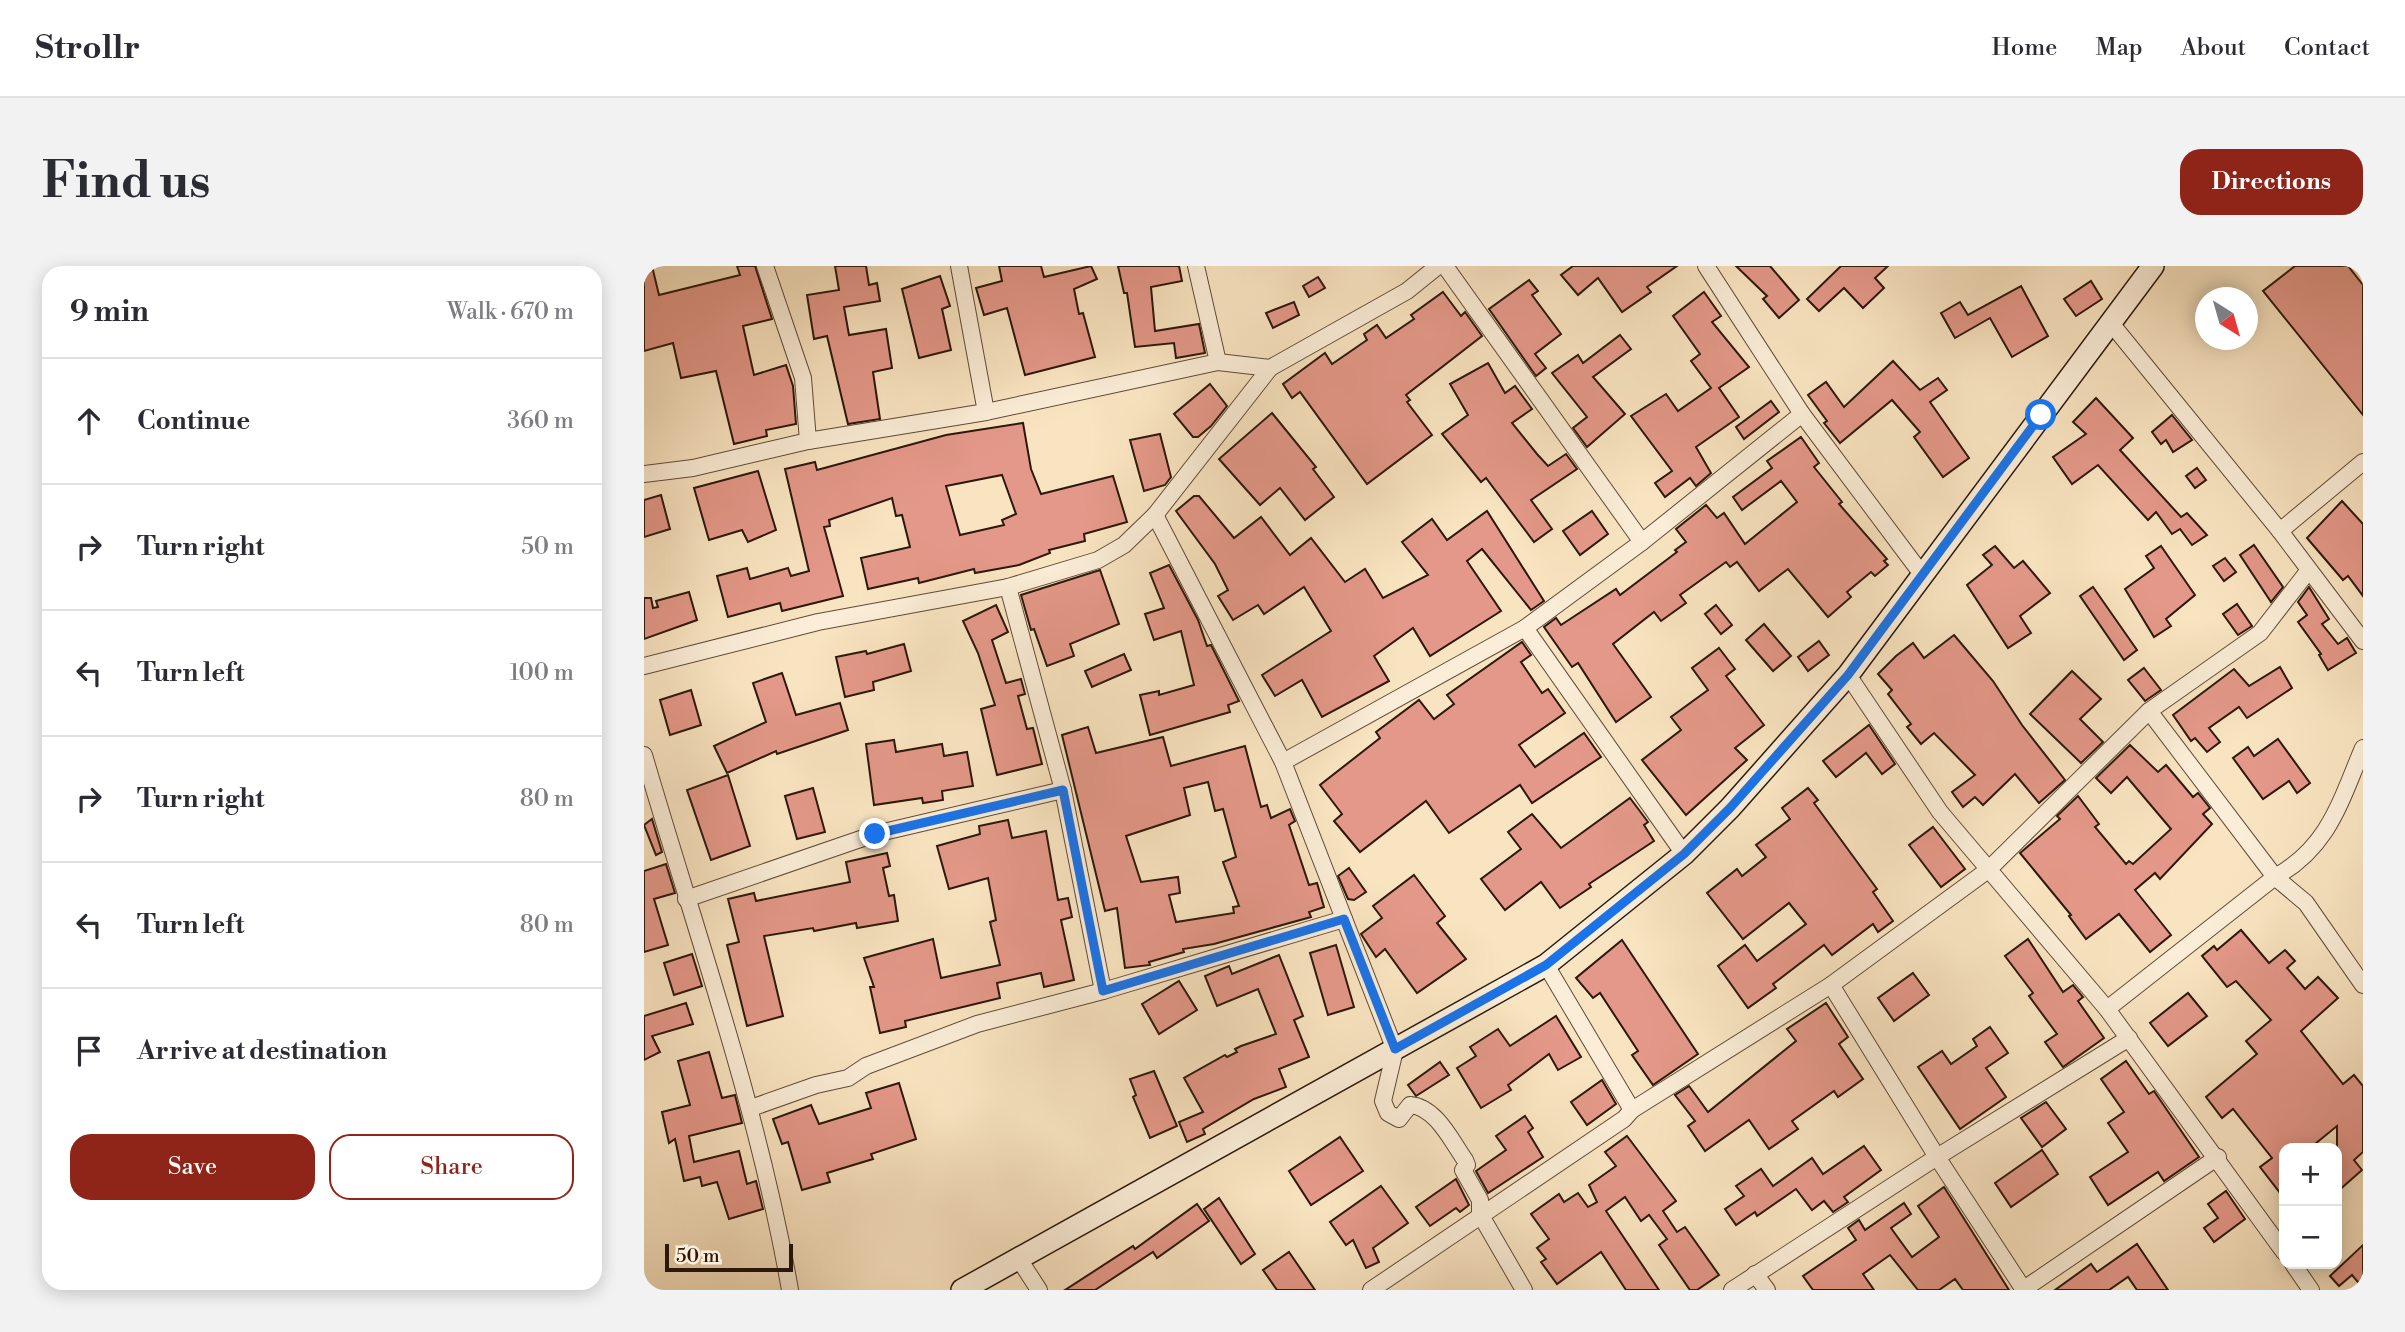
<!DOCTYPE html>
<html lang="en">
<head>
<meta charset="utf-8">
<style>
  :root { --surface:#fff; --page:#f2f2f3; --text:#2b2b33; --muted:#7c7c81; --line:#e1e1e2; --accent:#8f2418 }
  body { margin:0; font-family:"Libre Bodoni",serif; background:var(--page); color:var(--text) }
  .controls { position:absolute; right:21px; bottom:21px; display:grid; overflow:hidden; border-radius:14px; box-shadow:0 4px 18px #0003 }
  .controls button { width:63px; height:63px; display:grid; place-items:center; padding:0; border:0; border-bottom:2px solid var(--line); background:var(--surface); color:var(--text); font:35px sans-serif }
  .compass { position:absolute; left:1551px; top:21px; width:63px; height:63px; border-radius:50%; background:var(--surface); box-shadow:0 4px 18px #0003; rotate:143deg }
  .scale { position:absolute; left:21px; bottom:18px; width:128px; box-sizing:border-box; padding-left:7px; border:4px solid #2d180a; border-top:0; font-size:19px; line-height:24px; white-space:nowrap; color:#2d180a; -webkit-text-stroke:5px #fbedd7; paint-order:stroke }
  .stop { position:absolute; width:21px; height:21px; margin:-16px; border:5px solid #1a73e8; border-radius:50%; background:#fff }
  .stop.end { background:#1a73e8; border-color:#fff; box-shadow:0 2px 7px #0008 }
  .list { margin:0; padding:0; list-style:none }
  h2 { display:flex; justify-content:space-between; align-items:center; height:91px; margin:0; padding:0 28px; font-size:30px }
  h2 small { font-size:23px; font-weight:400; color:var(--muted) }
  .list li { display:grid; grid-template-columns:46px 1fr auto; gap:21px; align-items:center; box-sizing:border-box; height:126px; padding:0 28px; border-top:2px solid var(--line) }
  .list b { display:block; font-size:26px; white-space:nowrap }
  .list em { font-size:23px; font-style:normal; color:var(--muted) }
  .actions { display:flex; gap:14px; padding:21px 28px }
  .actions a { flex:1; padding:16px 0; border:2px solid var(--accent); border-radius:21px; text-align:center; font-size:24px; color:var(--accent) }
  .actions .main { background:var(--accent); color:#fff }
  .icon { flex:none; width:38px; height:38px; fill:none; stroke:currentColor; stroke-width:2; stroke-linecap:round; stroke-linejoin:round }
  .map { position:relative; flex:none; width:1719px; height:1024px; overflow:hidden; border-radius:21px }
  header { display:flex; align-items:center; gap:42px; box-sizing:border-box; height:98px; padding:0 35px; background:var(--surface); border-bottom:2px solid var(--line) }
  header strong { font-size:33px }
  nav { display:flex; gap:38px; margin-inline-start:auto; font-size:24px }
  .intro { display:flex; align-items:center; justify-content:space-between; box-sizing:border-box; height:168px; padding:0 42px }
  h1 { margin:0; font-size:49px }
  .button { padding:18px 32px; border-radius:21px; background:var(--accent); color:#fff; font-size:24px; font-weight:700 }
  main { display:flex; gap:42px; padding:0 42px }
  aside { flex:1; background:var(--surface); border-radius:21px; box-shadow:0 4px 18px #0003 }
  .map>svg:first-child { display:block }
</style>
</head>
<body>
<header>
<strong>Strollr</strong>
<nav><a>Home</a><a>Map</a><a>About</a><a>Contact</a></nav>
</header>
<div class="intro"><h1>Find us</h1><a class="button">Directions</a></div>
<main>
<aside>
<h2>9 min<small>Walk · 670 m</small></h2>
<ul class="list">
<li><svg class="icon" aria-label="ahead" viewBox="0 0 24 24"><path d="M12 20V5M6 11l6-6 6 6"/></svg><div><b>Continue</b></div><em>360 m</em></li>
<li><svg class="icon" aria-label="right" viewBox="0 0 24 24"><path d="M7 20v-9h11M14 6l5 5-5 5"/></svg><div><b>Turn right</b></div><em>50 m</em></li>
<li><svg class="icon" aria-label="left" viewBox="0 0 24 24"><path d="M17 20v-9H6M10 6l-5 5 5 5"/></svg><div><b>Turn left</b></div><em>100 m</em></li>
<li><svg class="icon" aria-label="right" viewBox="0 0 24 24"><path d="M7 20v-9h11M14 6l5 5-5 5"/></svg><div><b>Turn right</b></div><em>80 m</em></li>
<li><svg class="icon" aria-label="left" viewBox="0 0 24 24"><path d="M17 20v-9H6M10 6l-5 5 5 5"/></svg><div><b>Turn left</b></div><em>80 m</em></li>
<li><svg class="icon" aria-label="arrive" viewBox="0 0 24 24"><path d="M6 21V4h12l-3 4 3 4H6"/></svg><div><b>Arrive at destination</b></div></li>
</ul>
<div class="actions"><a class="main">Save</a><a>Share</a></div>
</aside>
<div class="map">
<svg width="1719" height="1024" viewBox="0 0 1719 1024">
  <rect width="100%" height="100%" fill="#f9e4c1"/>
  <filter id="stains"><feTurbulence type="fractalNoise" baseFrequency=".00286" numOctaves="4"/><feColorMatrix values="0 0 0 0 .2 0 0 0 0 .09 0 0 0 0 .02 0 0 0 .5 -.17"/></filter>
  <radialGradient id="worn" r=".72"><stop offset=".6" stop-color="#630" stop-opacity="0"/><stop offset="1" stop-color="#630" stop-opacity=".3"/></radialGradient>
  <g fill="#e49889" stroke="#2d180a" stroke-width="2" fill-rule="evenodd">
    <polygon points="0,0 8,0 15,29 96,9 93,0 111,0 128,53 99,60 110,109 142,99 149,120 152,158 122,164 123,170 90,178 72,105 37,112 29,77 0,85"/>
    <polygon points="191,0 222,0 225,19 233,17 236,35 200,41 205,69 242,63 248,102 229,106 236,153 204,158 183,70 170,73 163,29 195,24"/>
    <polygon points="355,0 397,0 400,11 447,0 453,13 430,23 435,48 439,47 451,91 381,109 363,42 340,49 332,22 358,15"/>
    <polygon points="474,0 535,0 538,15 507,21 511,65 555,58 561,87 532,92 530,77 491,81 483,27 480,27"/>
    <polygon points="929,0 1033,0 1003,21 1007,26 978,46 954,12 934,29 917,9"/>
    <polygon points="1092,0 1126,0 1155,34 1135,52 1119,33 1123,30"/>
    <polygon points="1197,0 1244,0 1231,12 1240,22 1219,42 1200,22 1175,45 1163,33"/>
    <polygon points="1651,0 1704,0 1719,19 1719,149 1619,25"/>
    <polygon points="296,10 306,40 298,43 307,84 275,92 258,23"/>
    <polygon points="674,11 681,22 665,31 659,20"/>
    <polygon points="885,14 894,25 888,29 917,68 891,88 902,102 892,110 845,43"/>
    <polygon points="1447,15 1458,33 1432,50 1420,33"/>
    <polygon points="1377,20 1404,70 1368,91 1346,52 1311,72 1297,47 1316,36 1324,49"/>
    <polygon points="799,26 817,50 821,46 838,70 762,129 766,134 763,136 788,169 723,218 656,126 648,132 639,118 681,87 688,98 723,74 720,68 733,59 742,72 770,53 767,49"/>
    <polygon points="1060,26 1077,50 1068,56 1105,101 1075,122 1095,151 1052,181 1067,207 1052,220 1046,212 1021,231 1011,217 1028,205 987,150 1022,128 1034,145 1067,122 1047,95 1056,88 1029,50"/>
    <polygon points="650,36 655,49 629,62 622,47"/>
    <polygon points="976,69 987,83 949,111 981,148 943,181 929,162 943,151 908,107 934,89 939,97"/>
    <polygon points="1249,95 1276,124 1294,112 1303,124 1286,136 1325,192 1299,211 1270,171 1276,166 1248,134 1196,177 1180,157 1183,155 1164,129 1182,116 1200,141"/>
    <polygon points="844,97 861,127 871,120 888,143 868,157 893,188 904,200 922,188 933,203 887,234 908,263 890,276 842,212 837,216 798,168 824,149 806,118"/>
    <polygon points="566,118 583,140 567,160 554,171 549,171 530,148"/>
    <polygon points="1452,132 1489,172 1476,184 1537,251 1543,247 1563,269 1548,279 1536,263 1528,268 1512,246 1504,254 1454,199 1428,218 1409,191 1442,168 1429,156"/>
    <polygon points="1127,135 1135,146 1100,173 1092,161"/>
    <polygon points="628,147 672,201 669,203 690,231 661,254 636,222 616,239 575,193"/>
    <polygon points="1528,149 1548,174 1529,186 1522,174 1517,178 1508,166"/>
    <path d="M379 157 387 203 397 228 469 210 483 256 440 268 441 275 405 284 406 287 375 299 331 307 330 303 275 317 274 312 224 323 217 292 266 281 258 249 252 250 248 232 185 254 186 260 180 261 199 330 138 345 136 337 84 351 73 310 103 302 106 313 144 302 147 310 165 305 141 203 171 196 173 204 302 169ZM358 209 372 248 358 254 360 259 316 269 302 220Z"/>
    <polygon points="516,168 527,211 521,219 500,225 486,174"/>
    <polygon points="1157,171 1175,197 1170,201 1198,236 1195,238 1243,293 1240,295 1244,299 1231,310 1227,306 1203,326 1207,331 1184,351 1144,303 1115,325 1093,296 1086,301 1082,296 1036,329 1042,337 1017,355 1010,346 969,378 1007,431 972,456 934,397 928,401 900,361 912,352 917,359 972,323 976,329 1033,286 1031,284 1042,276 1032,263 1062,239 1073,252 1080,247 1101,278 1153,236 1137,215 1098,244 1089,231 1128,202 1123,195"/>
    <polygon points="1553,202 1562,214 1551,222 1542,210"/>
    <polygon points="114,205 132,264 104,276 98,264 65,274 50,222"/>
    <polygon points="17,229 26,263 0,271 0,234"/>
    <polygon points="550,230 555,230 590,272 617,251 646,289 667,272 701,316 721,303 739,332 784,309 758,276 788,253 803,274 843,245 900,335 887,344 838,283 823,295 857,345 786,390 769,362 730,390 745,415 678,451 658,414 631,430 618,409 687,365 660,321 620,348 614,339 589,354 574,330 584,324 571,298 532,245"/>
    <polygon points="1698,235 1719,258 1719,330 1704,310 1699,314 1663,272"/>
    <polygon points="948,245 964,268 936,289 919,265"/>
    <polygon points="1610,279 1639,321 1627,336 1596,289"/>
    <polygon points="1351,280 1370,302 1379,295 1406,327 1376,350 1387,367 1364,382 1323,319 1348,299 1339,289"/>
    <polygon points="1517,280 1551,329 1522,353 1527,360 1510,371 1481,323 1510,302 1502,290"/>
    <polygon points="1581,292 1592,306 1580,315 1569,300"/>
    <polygon points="525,299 554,354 563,380 567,379 595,435 584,439 586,446 506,469 496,429 515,425 515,429 550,419 537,365 510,374 501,348 520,342 506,307"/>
    <polygon points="456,304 475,358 426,378 430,390 403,400 390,363 387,364 377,329"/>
    <polygon points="1449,321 1493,384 1480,394 1436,330"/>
    <polygon points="1665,321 1685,353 1678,358 1694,378 1703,372 1712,387 1684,404 1675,389 1677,388 1654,356 1663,349 1654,336"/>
    <polygon points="45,326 53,354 0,373 0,332 7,332 9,342 14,341 12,335"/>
    <polygon points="1593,338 1608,360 1594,369 1579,348"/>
    <polygon points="352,339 364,366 348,374 362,417 377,413 381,428 374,430 383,463 389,462 398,498 353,509 337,443 351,439 334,387 319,355"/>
    <polygon points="1072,339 1088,359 1077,368 1061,348"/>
    <polygon points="1120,358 1147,390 1129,405 1102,374"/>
    <polygon points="1310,369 1349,415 1378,459 1421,514 1395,537 1371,508 1339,539 1331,531 1319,541 1308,526 1331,509 1290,467 1277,478 1263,461 1267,458 1244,428 1248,424 1234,408 1252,390 1269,377 1280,392"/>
    <polygon points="1175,375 1185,389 1164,405 1154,391"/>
    <polygon points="878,376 887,389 877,396 898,427 904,423 921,447 875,479 891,501 940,467 957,491 888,537 876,519 805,567 782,535 716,586 690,555 698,548 676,519 736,472 732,466 775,434 790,453 810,438 803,429"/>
    <polygon points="260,378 267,405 229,416 230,424 201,431 192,391 222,385 223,388"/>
    <polygon points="1075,382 1091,403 1082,410 1120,459 1091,482 1103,494 1042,549 998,494 1037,464 1027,451 1064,424 1048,402"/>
    <polygon points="480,388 487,404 448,421 441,405"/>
    <polygon points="1636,401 1648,422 1603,452 1595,441 1565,462 1576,476 1563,486 1551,472 1547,475 1529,449 1590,403 1605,420"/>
    <polygon points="1500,402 1517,424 1501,435 1484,414"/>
    <polygon points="1428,405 1457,433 1436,453 1459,476 1437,497 1386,448"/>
    <polygon points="138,407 152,449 196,437 204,464 133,488 132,485 83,507 70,480 122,456 109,417"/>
    <polygon points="47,424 57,459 26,469 16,434"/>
    <polygon points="1225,459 1251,498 1238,508 1222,487 1192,511 1179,495"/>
    <path d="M444 461 452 487 519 471 527 500 601 480 617 541 623 539 627 552 646 543 651 555 645 559 665 619 673 617 680 641 665 646 667 651 570 678 539 683 540 686 505 696 506 699 481 702 473 642 461 645 418 469ZM564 516 571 545 579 543 592 591 579 596 595 640 589 641 590 647 532 656 525 629 536 627 534 611 497 616 482 570 546 549 540 522Z"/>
    <polygon points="1634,473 1666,517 1653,527 1645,515 1619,533 1589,492 1604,481 1610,490"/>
    <polygon points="250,474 252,486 298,478 300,490 323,486 329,520 298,525 299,534 279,537 278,532 230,539 222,478"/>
    <polygon points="1486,479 1514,506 1522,499 1549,531 1554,527 1566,542 1559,548 1568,558 1516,613 1511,607 1491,624 1527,669 1506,686 1475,648 1442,673 1425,650 1427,649 1376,587 1416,553 1413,550 1434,530 1455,558 1451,561 1482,598 1485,595 1489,598 1527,563 1483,511 1467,527 1452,512"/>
    <polygon points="84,509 106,580 67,594 43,524"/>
    <polygon points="169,522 181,566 153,573 141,530"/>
    <polygon points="1164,522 1174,534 1170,537 1233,623 1229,626 1249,655 1234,666 1229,658 1188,689 1180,679 1129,718 1132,722 1104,742 1074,700 1101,679 1113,695 1162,658 1145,637 1099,673 1063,627 1093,603 1098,610 1122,591 1112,579 1146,553 1138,542"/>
    <polygon points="986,532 1004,556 1000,559 1010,575 945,618 947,621 916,642 897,616 861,644 837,613 877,583 864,566 888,548 917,582"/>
    <polygon points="8,553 18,586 12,589 0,559"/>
    <polygon points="364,554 368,572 402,565 414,634 424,632 428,651 417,654 430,714 400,721 397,707 353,717 356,732 261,755 262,761 236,767 226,721 230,721 220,692 289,673 297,712 356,699 346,656 352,654 344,612 305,623 293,580 336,568 335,560"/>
    <polygon points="1289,561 1321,603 1297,621 1265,579"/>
    <polygon points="243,587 246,600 239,602 245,630 250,629 254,655 213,662 212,657 170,665 169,662 120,670 139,750 103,760 83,679 95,676 84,633 110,627 112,635 206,616 202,596"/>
    <polygon points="22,598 31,627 10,633 24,679 0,686 0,605"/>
    <polygon points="705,602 722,626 710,634 704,633 694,610"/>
    <polygon points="770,609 801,650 793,657 822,693 773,727 741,683 732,691 717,668 738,652 729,640"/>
    <polygon points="1597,664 1625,697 1641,684 1651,695 1643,702 1661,723 1674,711 1694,732 1657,765 1699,818 1710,809 1719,820 1719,886 1710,894 1718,904 1693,926 1693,860 1666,882 1640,882 1640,932 1616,901 1628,892 1589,843 1578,852 1562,831 1613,788 1602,775 1627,754 1592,715 1583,721 1558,690 1570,680 1573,684"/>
    <polygon points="1384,673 1419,726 1429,719 1439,731 1434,735 1460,772 1419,801 1401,776 1413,768 1385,730 1389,727 1361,690"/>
    <polygon points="978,674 1054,788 1009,819 988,789 994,785 956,727 949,732 932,712"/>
    <polygon points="692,679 710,741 684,749 666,687"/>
    <polygon points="48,688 58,720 30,729 20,697"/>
    <polygon points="635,689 659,750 650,754 665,791 635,803 642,821 610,833 559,863 561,868 543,876 535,856 559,846 540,812 581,789 583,791 593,786 591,783 597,780 632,768 614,723 573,740 561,710 585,700 588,708"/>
    <polygon points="1269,707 1285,729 1250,755 1234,732"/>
    <polygon points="535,715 553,744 515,768 498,738"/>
    <polygon points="1544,727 1563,750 1524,780 1506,757"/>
    <polygon points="42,737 49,758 8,770 16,786 0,794 0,750"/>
    <polygon points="1182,737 1204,771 1195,778 1219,813 1194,831 1190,825 1148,855 1154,863 1125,883 1105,854 1061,885 1044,860 1051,855 1031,829 1045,820 1064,846 1152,775 1143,763"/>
    <polygon points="912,750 937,791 914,804 905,788 864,819 867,824 837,842 813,802 832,790 826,781 854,763 866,780"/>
    <polygon points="1346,761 1364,787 1342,802 1362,831 1316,863 1274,801 1298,785 1307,798 1333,780 1329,773"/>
    <polygon points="65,786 78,832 91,829 98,857 45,870 50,896 95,885 103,918 112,915 119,943 85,953 73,916 58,920 56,911 40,915 31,873 25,877 18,846 46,839 34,795"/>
    <polygon points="1482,795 1505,828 1510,825 1555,891 1520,915 1514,906 1464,939 1446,911 1484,886 1464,857 1480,846 1457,813"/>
    <polygon points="796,796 805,809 772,830 764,819"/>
    <polygon points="510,805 533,860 506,872 489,831 492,829 486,813"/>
    <polygon points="958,814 972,838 943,859 927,836"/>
    <polygon points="255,817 272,873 227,888 229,893 183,907 186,916 158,924 144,876 138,878 129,853 167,839 175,858 227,842 222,827"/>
    <polygon points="1402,836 1422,863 1398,881 1377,852"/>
    <polygon points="881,850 889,862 884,866 899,891 844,927 832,905 862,884 852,870"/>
    <polygon points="983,870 1032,935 1019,945 1033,966 1041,961 1075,1009 1053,1024 1046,1024 1015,979 1023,973 1005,949 997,955 981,931 962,945 1015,1024 982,1024 957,986 913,1018 897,996 902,993 893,982 905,973 887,948 915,928 920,936 934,927 944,941 953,936 945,919 972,900 961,886"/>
    <polygon points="696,871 719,905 667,939 645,905"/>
    <polygon points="1220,880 1237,904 1200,931 1204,936 1189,946 1180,935 1168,944 1152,923 1113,950 1111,946 1092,959 1081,943 1100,930 1092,920 1117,903 1129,920 1168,892 1179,908"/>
    <polygon points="1398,884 1414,908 1367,941 1351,917"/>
    <polygon points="812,913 825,939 816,946 812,942 786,960 772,941"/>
    <polygon points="737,920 764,957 729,982 735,996 722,1002 709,974 702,979 686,956"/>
    <polygon points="1300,921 1365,1024 1319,1024 1311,1013 1295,1024 1274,1024 1246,989 1219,1008 1230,1024 1169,1024 1159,1010 1212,974 1204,962 1215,954 1221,964 1260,937 1267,948 1247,962 1268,991 1295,971 1274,940"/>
    <polygon points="1582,925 1601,953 1570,976 1560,962 1574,952 1564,938"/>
    <polygon points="575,932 611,988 597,998 560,943"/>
    <polygon points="553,938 565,955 513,992 509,986 451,1024 421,1024 489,980 491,983"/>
    <polygon points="1493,978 1524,1024 1493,1024 1484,1011 1465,1024 1411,1024 1447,998 1453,1006"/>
    <polygon points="1719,979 1719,1022 1708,1009 1695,1020 1686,1010"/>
    <polygon points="645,986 671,1024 633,1024 619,1004"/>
  </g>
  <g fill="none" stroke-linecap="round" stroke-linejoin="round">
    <defs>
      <g id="street">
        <polyline points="121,0 159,112 164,175"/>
        <polyline points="315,0 342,146"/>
        <polyline points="552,0 574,96 626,102 763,25 794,0"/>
        <polyline points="801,0 998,276"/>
        <polyline points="1062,0 1158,148 1277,307"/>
        <polyline points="1466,56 1636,265 1719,375"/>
        <polyline points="0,208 49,202 164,175 342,146 574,96"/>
        <path d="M511 249 639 496 751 784 739 835 744 847 755 853 766 839C792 841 807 874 821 894L823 899 819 904 836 934V948L880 1024"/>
        <polyline points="1636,265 1719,196"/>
        <polyline points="364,321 419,524 459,725"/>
        <polyline points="881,362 1040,588"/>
        <polyline points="0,400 174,356 364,321 454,294 480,279 511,249 626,102"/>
        <polyline points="1204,409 1296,546 1463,743 1640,986"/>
        <polyline points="1505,445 1631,611 1662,637 1719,719"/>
        <path d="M0 489C52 667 114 841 146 1024"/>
        <polyline points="639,496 881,362 998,276 1158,148"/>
        <polyline points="42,633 231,568 419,524"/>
        <polyline points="902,699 988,844"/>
        <polyline points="1187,719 1293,891 1380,1024"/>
        <path d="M1463 743 1631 611C1685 581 1696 536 1719 482"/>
        <polyline points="107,842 172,819 204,812 222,800 333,758 459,725 700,653"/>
        <polyline points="375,993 395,1024"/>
        <polyline points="1649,998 1667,1024"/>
        <polyline points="1111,1008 1123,1024"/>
        <polyline points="1380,1023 1574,891"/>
        <polyline points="727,1024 980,853 988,844 1187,719 1344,604 1505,445 1616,367 1665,304"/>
        <polyline points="1088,1024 1293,891 1485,772"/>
      </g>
      <polyline id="secondary" points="318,1024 902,699 1040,588 1086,542 1204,409 1509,0"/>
    </defs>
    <use href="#street" stroke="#604b38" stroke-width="18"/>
    <use href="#secondary" stroke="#2d180a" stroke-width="24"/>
    <use href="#street" stroke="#fbedd7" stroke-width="16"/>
    <use href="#secondary" stroke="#fbedd7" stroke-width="21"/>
  </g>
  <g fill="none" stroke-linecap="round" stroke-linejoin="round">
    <polyline stroke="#1a73e8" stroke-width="9" points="231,568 419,524 459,725 700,653 751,783 902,699 1040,588 1086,542 1204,409 1397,149"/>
  </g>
  <rect width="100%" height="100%" filter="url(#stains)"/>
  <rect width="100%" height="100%" fill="url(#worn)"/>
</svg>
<div class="controls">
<button>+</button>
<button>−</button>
</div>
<svg class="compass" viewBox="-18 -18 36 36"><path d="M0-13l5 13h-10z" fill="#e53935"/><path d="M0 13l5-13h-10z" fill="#7c7c81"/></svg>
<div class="scale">50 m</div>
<div class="stop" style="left:1397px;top:149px"></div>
<div class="stop end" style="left:231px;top:568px"></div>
</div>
</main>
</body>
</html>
